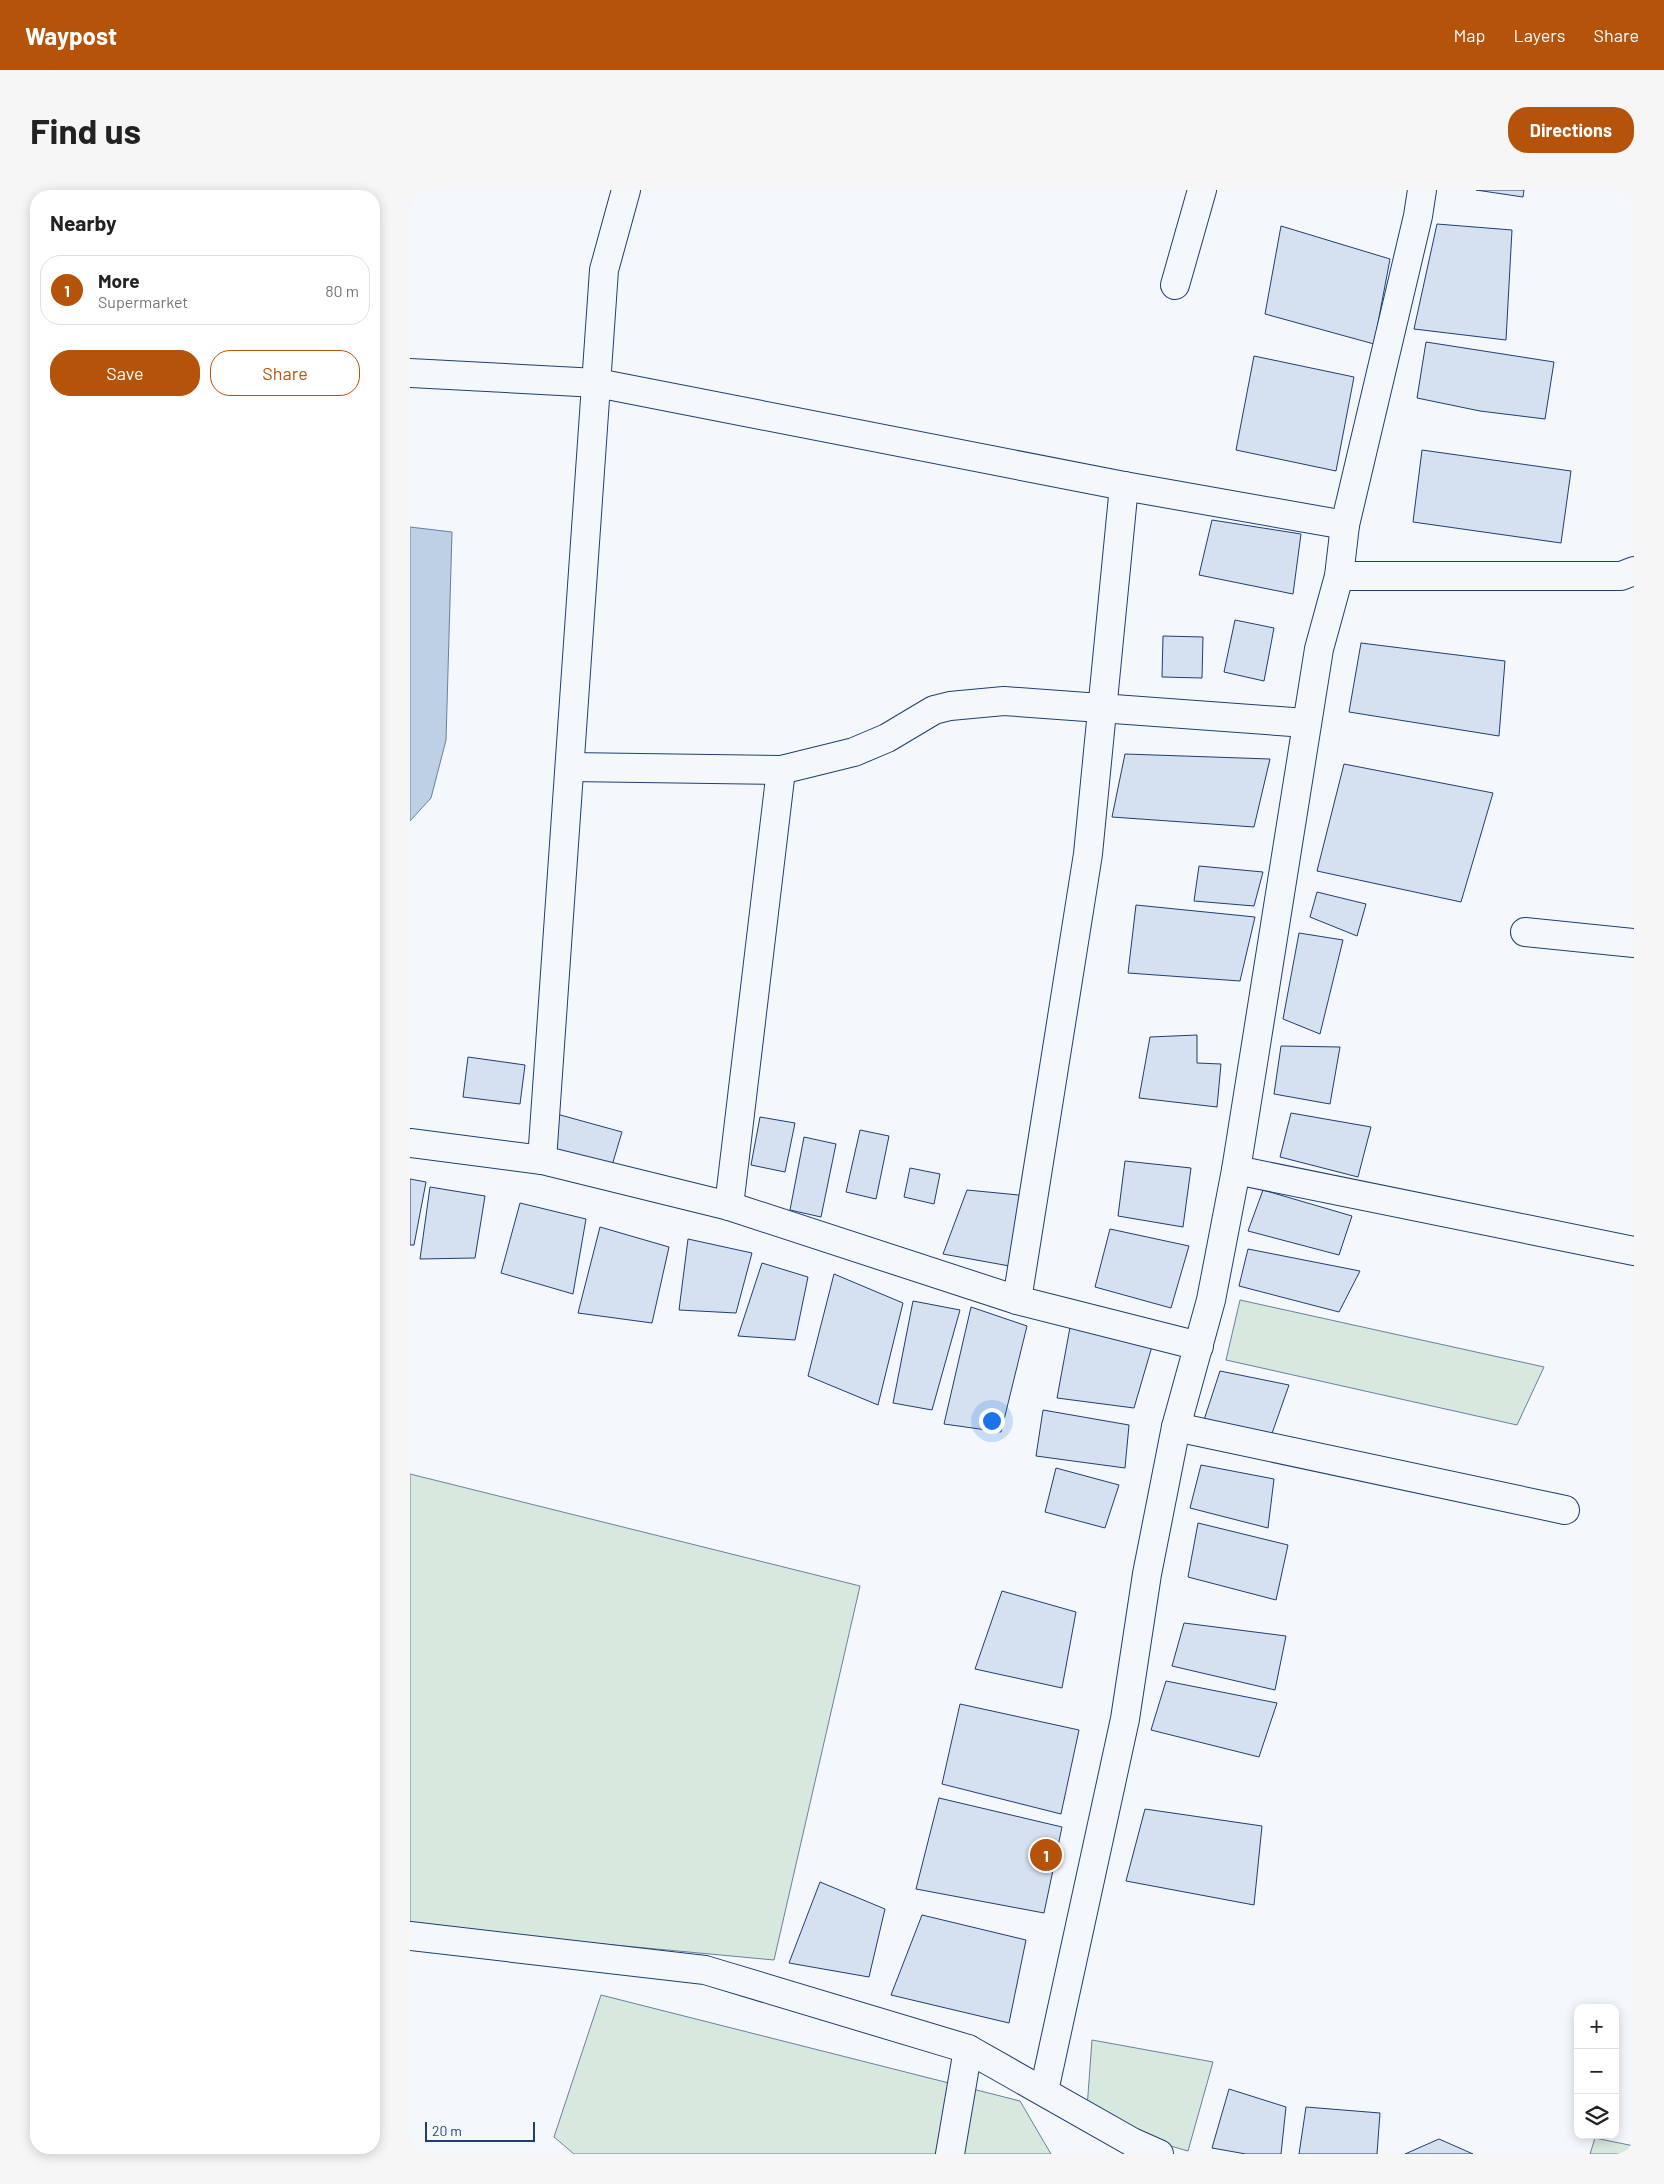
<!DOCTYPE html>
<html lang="en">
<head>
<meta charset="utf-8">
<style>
  :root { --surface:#fff; --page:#f6f6f6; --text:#222; --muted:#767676; --line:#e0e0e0; --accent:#b45309 }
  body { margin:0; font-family:Barlow,sans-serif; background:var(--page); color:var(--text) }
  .controls { position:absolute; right:15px; bottom:15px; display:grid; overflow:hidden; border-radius:10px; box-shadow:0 2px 12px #0003 }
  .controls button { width:45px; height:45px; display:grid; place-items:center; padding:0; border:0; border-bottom:1px solid var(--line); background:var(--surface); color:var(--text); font:25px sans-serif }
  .scale { position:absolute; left:15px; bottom:12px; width:110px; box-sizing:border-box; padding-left:5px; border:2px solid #1d3f73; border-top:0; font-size:14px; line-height:18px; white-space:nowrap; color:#1d3f73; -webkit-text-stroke:4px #f4f7fb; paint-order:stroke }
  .you { position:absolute; left:581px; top:1230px; width:18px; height:18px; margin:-12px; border:4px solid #fff; border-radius:50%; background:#1a73e8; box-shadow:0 0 0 8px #1a73e833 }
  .badge { display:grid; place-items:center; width:32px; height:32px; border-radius:50%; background:var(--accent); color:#fff; font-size:16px; font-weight:700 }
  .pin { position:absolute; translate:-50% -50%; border:2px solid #fff; box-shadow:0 1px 5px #0006 }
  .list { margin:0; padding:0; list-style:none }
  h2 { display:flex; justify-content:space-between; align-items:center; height:65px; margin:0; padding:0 20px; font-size:21px }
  h2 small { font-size:16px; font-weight:400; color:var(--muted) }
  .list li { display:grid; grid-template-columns:32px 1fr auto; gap:15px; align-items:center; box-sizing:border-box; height:70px; margin:0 10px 10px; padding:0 10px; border:1px solid var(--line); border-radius:20px }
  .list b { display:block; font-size:19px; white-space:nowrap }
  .list p { margin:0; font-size:16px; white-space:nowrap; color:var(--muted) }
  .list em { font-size:16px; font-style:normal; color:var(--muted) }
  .actions { display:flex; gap:10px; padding:15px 20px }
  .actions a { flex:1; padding:11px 0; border:1px solid var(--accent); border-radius:20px; text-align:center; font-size:18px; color:var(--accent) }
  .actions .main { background:var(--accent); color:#fff }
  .icon { flex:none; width:28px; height:28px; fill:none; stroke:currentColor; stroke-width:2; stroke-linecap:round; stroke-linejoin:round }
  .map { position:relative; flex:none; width:1224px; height:1964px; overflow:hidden; border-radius:20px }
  header { display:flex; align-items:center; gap:30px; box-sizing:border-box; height:70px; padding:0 25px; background:var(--accent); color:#fff }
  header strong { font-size:24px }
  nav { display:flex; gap:28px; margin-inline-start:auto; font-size:18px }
  .intro { display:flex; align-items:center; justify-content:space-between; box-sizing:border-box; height:120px; padding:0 30px }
  h1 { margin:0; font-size:35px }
  .button { padding:12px 22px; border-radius:20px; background:var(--accent); color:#fff; font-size:18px; font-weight:700 }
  main { display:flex; gap:30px; padding:0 30px }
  aside { flex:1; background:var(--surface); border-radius:20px; box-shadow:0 2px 12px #0003 }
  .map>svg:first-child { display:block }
</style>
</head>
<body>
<header>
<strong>Waypost</strong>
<nav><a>Map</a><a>Layers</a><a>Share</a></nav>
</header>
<div class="intro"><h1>Find us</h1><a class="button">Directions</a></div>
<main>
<aside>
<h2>Nearby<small></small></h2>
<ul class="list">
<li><span class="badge">1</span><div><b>More</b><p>Supermarket</p></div><em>80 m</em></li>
</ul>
<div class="actions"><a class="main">Save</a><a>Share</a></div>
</aside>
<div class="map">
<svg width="1224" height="1964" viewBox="0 0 1224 1964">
  <rect width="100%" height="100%" fill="#f4f7fb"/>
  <g fill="#d7e8df" stroke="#687fa3">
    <polygon points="830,1110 1134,1177 1107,1235 816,1170"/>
    <polygon points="0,1284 450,1396 364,1770 0,1736"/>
    <polygon points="191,1805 610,1911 641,1964 164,1964 144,1947"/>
    <polygon points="682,1850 803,1872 778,1961 676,1932"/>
    <polygon points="1185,1948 1224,1956 1224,1964 1180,1964"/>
  </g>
  <polygon fill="#bed0e5" stroke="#687fa3" points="0,337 42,342 36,550 21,608 0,631"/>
  <g fill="#d5e0f0" stroke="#1d3f73">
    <polygon points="1066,0 1114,0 1113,7"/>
    <polygon points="1027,34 1102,40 1096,150 1004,139"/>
    <polygon points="871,36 980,69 964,154 855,124"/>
    <polygon points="1016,152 1144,172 1135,229 1070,221 1007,208"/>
    <polygon points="844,166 944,187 926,281 826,260"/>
    <polygon points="1012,260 1161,281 1151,353 1003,332"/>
    <polygon points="802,330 891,344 883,404 789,385"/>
    <polygon points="825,430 864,438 854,491 814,482"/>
    <polygon points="753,446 793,447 792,488 752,487"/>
    <polygon points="951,453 1095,471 1089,546 939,522"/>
    <polygon points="715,564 860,569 844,637 702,627"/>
    <polygon points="934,574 1083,603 1051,712 907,681"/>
    <polygon points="789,676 853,682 844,716 784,711"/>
    <polygon points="907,702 956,714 947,746 900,727"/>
    <polygon points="726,715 845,727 830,791 718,783"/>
    <polygon points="889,743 933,750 910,844 873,829"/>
    <polygon points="787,845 787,873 811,874 807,917 729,908 740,847"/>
    <polygon points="871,856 930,857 920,914 864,904"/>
    <polygon points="58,867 115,875 110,914 53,907"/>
    <polygon points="143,923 212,942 195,999 134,976"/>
    <polygon points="881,923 961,937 948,987 870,967"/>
    <polygon points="350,927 385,933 375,982 341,975"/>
    <polygon points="450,940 479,946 466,1009 436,1002"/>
    <polygon points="394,947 426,954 411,1027 380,1020"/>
    <polygon points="715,971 781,978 773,1037 708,1026"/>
    <polygon points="500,978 530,984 524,1014 494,1007"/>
    <polygon points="0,989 16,992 4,1055 0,1055"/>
    <polygon points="20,997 75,1006 65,1068 10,1069"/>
    <polygon points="557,1000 619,1006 605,1077 533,1064"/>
    <polygon points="853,1000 942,1026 929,1065 838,1041"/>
    <polygon points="110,1013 176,1029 163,1104 91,1083"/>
    <polygon points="190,1037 259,1057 242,1133 168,1123"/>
    <polygon points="700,1039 779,1056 761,1118 685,1097"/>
    <polygon points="278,1049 342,1063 326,1123 269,1120"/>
    <polygon points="838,1059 950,1081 929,1122 829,1096"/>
    <polygon points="352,1073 398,1087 385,1150 328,1146"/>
    <polygon points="424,1084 493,1113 468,1215 398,1186"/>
    <polygon points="503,1111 550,1120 522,1220 483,1213"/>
    <polygon points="561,1117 617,1136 591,1242 534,1234"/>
    <polygon points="661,1132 743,1153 724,1218 647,1208"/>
    <polygon points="810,1181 879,1195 859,1252 793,1233"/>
    <polygon points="633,1220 719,1235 715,1278 626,1266"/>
    <polygon points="791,1275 864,1289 858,1338 780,1318"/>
    <polygon points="646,1278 709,1295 695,1338 635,1322"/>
    <polygon points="788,1333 878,1355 866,1410 778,1387"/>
    <polygon points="592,1401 666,1422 652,1498 565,1479"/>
    <polygon points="774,1433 876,1446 865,1500 762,1476"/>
    <polygon points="756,1491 867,1513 849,1567 741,1540"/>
    <polygon points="550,1514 669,1540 651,1624 532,1594"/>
    <polygon points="529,1608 652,1637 634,1723 506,1699"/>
    <polygon points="735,1619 852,1636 844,1715 716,1691"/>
    <polygon points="410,1692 475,1719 459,1787 379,1773"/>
    <polygon points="512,1725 616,1750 599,1833 481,1805"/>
    <polygon points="819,1899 876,1917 871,1964 836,1964 802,1958"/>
    <polygon points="896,1917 970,1923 967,1964 889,1964"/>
    <polygon points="1029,1949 1063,1964 995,1964"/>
  </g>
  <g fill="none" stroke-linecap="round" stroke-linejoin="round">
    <defs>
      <g id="street">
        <polyline points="765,95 792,0"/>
        <polyline points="0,183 187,193 714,296 935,335"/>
        <polyline points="929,386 1211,386 1224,381"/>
        <polyline points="160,577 371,580 444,562 477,548 524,520 540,516 594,511 896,533"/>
        <polyline points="1115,742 1224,753"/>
        <polyline points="0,953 132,970 319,1016 607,1110 789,1156"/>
        <polyline points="132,970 194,80 216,0"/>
        <polyline points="826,980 1224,1061"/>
        <polyline points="319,1016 371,580"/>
        <polyline points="607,1110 678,664 714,296"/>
        <polyline points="766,1237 1155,1320"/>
        <polyline points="0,1746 295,1780 558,1859 722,1952 749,1964"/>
        <polyline points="634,1901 715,1529 737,1384 766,1237 801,1110 826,980 909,459 929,386 935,335 1008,26 1012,0"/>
        <polyline points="540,1964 558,1859"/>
      </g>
    </defs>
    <use href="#street" stroke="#1d3f73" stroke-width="30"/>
    <use href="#street" stroke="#f4f7fb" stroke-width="28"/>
  </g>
</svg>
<div class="controls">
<button>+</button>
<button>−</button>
<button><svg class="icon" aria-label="layers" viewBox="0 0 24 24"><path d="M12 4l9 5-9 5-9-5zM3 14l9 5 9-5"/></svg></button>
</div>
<div class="scale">20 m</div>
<div class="you"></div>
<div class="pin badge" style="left:636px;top:1665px">1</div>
</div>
</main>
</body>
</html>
